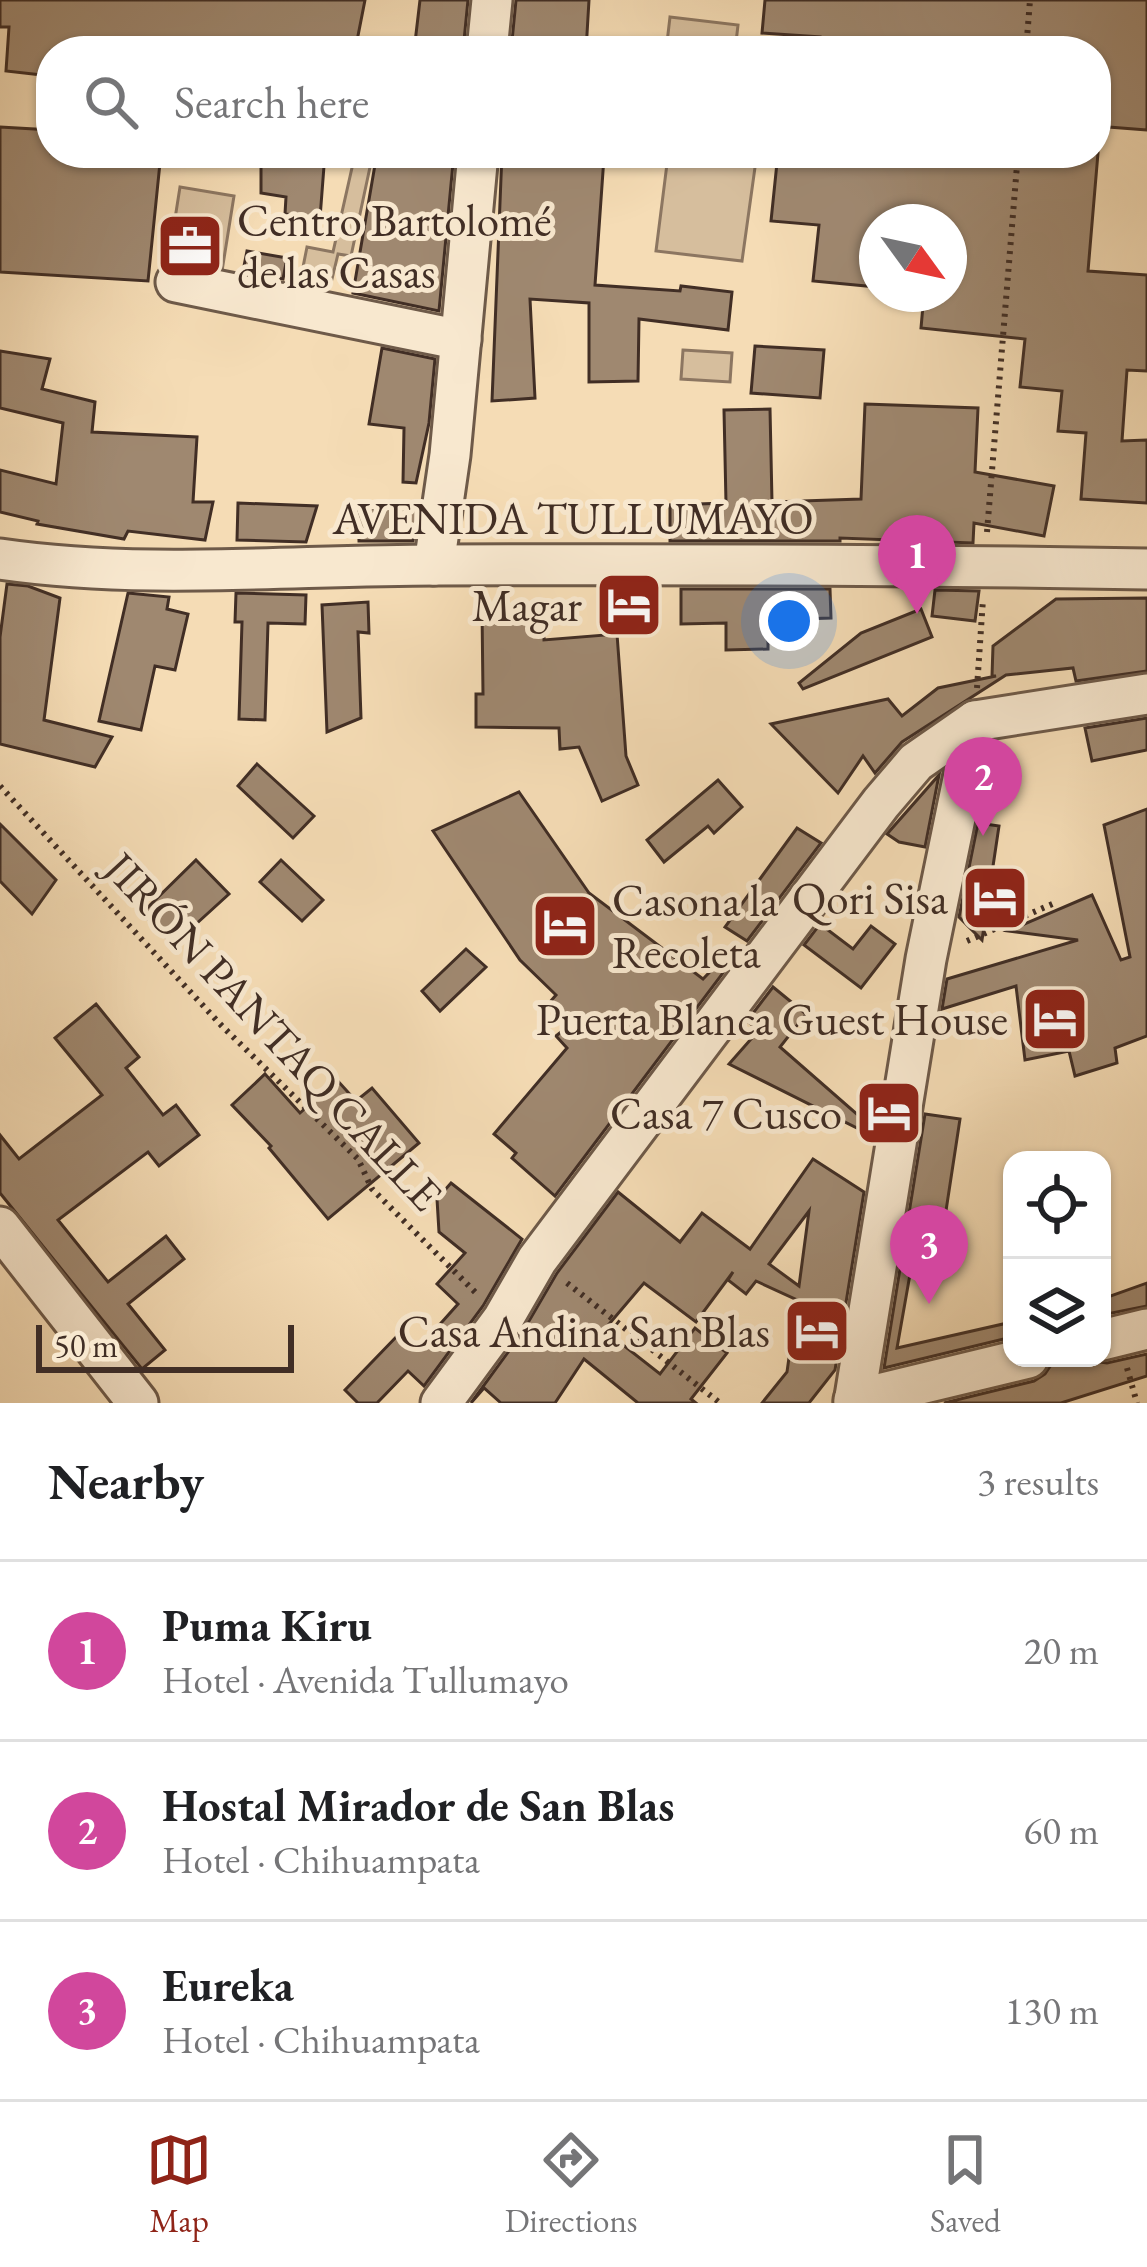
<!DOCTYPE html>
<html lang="en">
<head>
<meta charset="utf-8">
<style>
  :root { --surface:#fff; --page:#f2f2f2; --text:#202124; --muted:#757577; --line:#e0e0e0; --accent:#8f2418 }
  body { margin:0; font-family:"EB Garamond",serif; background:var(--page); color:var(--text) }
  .controls { position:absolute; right:36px; bottom:36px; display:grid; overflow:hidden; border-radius:24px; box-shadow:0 3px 9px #0004 }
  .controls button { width:108px; height:108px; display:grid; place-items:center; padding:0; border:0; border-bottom:3px solid var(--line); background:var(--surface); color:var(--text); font:60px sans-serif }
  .compass { position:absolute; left:859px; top:204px; width:108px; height:108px; border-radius:50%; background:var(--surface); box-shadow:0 3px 9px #0004; rotate:123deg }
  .scale { position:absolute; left:36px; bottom:30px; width:258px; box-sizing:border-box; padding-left:12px; border:6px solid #412e25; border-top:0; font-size:33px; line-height:42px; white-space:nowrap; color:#412e25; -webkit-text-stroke:9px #f8e8cf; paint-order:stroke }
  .you { position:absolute; left:789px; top:621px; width:42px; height:42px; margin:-30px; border:9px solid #fff; border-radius:50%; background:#1a73e8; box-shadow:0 0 0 18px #1a73e833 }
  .badge { display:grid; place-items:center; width:78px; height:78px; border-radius:50%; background:var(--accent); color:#fff; font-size:39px; font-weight:700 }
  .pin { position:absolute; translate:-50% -99px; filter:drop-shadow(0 3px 6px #0008) }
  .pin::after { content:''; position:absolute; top:63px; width:42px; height:36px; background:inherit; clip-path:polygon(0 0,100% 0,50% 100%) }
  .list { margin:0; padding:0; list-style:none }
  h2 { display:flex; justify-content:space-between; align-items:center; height:156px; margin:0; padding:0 48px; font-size:51px }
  h2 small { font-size:39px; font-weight:400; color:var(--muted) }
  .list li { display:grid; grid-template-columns:78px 1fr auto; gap:36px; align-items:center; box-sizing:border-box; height:180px; padding:0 48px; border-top:3px solid var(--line) }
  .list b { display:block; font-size:45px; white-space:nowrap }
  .list p { margin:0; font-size:39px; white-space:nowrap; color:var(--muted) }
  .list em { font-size:39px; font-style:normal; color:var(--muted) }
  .icon { flex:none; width:66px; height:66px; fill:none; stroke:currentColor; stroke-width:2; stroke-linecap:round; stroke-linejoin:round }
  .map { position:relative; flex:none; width:1147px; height:1403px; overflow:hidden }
  .search { position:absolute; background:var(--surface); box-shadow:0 3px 9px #0004; left:36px; right:36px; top:36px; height:132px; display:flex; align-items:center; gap:30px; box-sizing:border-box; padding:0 42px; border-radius:48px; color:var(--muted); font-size:45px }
  .sheet { height:696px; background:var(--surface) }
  nav { display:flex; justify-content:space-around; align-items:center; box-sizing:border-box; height:168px; border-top:3px solid var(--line); background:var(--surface); font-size:33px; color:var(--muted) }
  nav a { display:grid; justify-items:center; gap:6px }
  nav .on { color:var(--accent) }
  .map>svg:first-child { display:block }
</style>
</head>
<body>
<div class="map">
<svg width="1147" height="1403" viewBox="0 0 1147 1403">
  <rect width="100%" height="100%" fill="#f5dcb5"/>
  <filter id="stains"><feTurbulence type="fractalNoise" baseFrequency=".00167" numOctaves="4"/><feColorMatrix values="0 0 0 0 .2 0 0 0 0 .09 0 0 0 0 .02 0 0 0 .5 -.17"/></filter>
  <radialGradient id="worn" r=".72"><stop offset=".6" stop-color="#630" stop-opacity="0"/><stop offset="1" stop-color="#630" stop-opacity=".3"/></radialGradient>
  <g fill="#d6be9d" stroke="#8c7661" stroke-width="3">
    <polygon points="670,17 738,25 735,51 666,51"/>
    <polygon points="373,153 351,256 338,254 332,279 302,272 307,247 333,252 354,159"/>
    <polygon points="648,153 757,153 742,261 656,251 668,156"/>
    <polygon points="180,187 234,196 222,271 168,263"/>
    <polygon points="683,350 732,353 730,382 681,379"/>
  </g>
  <g fill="#9f8870" stroke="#412e25" stroke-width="3" fill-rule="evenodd">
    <polygon points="0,0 365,0 355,51 51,51 51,76 6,71 9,27 0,27"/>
    <polygon points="420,0 468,0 463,51 414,51"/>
    <polygon points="516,0 589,0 586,51 511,51"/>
    <polygon points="765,0 1147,0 1147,130 1096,126 1096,51 819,51 820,37 762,33"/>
    <polygon points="0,127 51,130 51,153 161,153 148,281 0,272"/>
    <polygon points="261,153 325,153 320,218 285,214 286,197 261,193"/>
    <polygon points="377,153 454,153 439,311 353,293"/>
    <polygon points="502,153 604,157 595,285 680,291 681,286 732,292 728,330 639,319 638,381 589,382 589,303 530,299 535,398 492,401"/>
    <polygon points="778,153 1098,153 1088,271 1147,275 1147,371 1127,370 1122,441 1147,440 1147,503 1081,499 1086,433 1058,431 1062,391 1020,387 1025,339 921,328 924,294 949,294 949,222 877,222 877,287 813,281 819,225 771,221"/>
    <polygon points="247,251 287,258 283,279 243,271"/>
    <polygon points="755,346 824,350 820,398 751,393"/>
    <polygon points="382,348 435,359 429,423 416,483 403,482 404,428 369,424"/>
    <polygon points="0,351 50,359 42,389 95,402 92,432 197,437 193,502 213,502 205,540 128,531 124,539 37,524 38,521 0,512 0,470 56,484 63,423 0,408"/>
    <polygon points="865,404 978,408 975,472 1054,486 1044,536 974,523 973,543 840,538 840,541 670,541 670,505 726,503 724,410 770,409 772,502 861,499"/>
    <polygon points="238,503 317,506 306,542 237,540"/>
    <polygon points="358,508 418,508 413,541 359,541"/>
    <polygon points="7,584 28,586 60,598 44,720 112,737 95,767 0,744 0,637"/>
    <polygon points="681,589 830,589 831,618 768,620 768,649 726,650 726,623 681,624"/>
    <polygon points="935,590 979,591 975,621 932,616"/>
    <polygon points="128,593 169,597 167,609 188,614 175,670 155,666 141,730 99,721"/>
    <polygon points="236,593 306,595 305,624 268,623 265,720 239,719 242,622 235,622"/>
    <polygon points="1147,598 1147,671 1076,681 1073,668 1006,675 902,742 875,773 863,756 838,793 771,724 888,699 902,716 938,688 996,676 992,676 993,646 1056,599"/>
    <polygon points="368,602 369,633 358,632 361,718 327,732 322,605"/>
    <polygon points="543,607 544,640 617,634 626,756 638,785 602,801 579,747 560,749 559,728 476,727 476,694 483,694 482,609"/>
    <polygon points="921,609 932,637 803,689 799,683 861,633"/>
    <polygon points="1147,718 1147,750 1092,761 1085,728"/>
    <polygon points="257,764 314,816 293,838 238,786"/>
    <polygon points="939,775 925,847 899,842 887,834"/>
    <polygon points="718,780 742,807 714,833 708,826 664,862 647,840"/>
    <polygon points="519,792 589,893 703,979 729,952 735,957 555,1196 512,1158 516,1153 494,1134 567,1048 556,1036 566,1028 549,1003 556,995 520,960 433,831"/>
    <polygon points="1147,809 1147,1036 1115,1048 1117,1063 1075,1076 1069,1051 1025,1060 1016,986 942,1009 947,979 1078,940 1008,931 1092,895 1121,960 1130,957 1104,825"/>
    <polygon points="978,823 999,826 982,940 959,917"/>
    <polygon points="0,824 56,880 32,914 0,881"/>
    <polygon points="797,828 821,843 747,941 725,927"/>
    <polygon points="196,860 229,894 173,945 142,913"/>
    <polygon points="281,860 323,900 302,921 260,882"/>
    <polygon points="820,924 853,949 871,926 895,944 861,988 804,945"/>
    <polygon points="466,949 486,967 440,1011 422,991"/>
    <polygon points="773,987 806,1014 780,1047 866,1122 861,1130 729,1064 759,1030 747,1021"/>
    <polygon points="96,1004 139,1057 126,1068 163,1115 176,1105 199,1135 159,1166 148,1152 58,1220 108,1282 166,1236 184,1259 128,1304 165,1350 142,1369 0,1193 0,1135 19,1159 102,1095 55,1038"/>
    <polygon points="265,1074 300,1113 337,1080 356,1101 372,1088 419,1143 328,1219 269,1148 271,1146 232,1105"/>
    <polygon points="925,1114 960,1119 940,1250 915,1246 897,1348 1012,1322 1012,1337 884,1368"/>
    <path d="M813 1159 864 1192 835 1370 809 1403H762L787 1372 797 1300 756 1281 746 1294 728 1280 733 1272 696 1322 644 1283 604 1330 660 1374 695 1328 727 1353 691 1399 696 1403H638L584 1359 555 1403H501L484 1388 471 1403 522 1333 557 1273 618 1192 680 1242 702 1213 750 1249ZM809 1211 799 1286 769 1264Z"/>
    <polygon points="451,1183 522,1239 483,1306 424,1386 408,1371 377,1403 358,1403 345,1390 399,1334 417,1350 458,1304 437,1284 465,1253 439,1232 437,1199"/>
    <polygon points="1147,1283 1147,1306 1102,1315 1102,1299"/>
    <polygon points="1147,1354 1147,1376 1061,1403 944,1403 1034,1381 1045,1374 1051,1365 1073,1358 1107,1363"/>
  </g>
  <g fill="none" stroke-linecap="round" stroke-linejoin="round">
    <defs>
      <g id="minor">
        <polyline points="487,51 492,0"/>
        <polyline points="176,282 461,340"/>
        <path d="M0 559C144 580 291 565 437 565 673 564 910 565 1147 569"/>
        <polyline points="434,565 450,455 478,153"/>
        <polyline points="0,1227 138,1403"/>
        <polyline points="1102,1340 1147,1329"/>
        <polyline points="854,1400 1028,1358"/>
        <polyline points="441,1403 503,1319 537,1260 881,803 916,762 975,721 1147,694"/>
        <polyline points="854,1403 926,959 975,721"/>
      </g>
    </defs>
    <use href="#minor" stroke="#6e5a49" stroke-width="45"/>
    <g stroke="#412e25" stroke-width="6" stroke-dasharray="3 6" stroke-linecap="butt">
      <polyline points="1026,51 1030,0"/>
      <polyline points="987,532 1018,153"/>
      <polyline points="977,688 983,599"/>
      <polyline points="0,786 221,1025 358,1159 372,1189 479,1296"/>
      <polyline points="967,941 1057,902"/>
      <polyline points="567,1283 720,1403"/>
      <polyline points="1127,1368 1137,1403"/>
    </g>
    <use href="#minor" stroke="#f8e8cf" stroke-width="39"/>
  </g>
  <defs>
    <symbol id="office-square" viewBox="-11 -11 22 22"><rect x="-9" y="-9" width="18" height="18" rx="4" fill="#8f2418" stroke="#f8e8cf"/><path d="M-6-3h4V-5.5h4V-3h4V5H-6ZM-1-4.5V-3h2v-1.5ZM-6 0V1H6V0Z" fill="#fff"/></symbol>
    <symbol id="hotel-square" viewBox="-11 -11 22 22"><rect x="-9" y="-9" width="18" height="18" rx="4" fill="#8f2418" stroke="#f8e8cf"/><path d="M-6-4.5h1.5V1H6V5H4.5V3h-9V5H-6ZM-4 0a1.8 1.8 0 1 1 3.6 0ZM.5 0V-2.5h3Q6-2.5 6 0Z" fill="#fff"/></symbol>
  </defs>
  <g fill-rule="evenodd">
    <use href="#office-square" x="152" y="208" width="76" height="76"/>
    <use href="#hotel-square" x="591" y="567" width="76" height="76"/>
    <use href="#hotel-square" x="957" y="860" width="76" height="76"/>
    <use href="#hotel-square" x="527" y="888" width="76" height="76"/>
    <use href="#hotel-square" x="1017" y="981" width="76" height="76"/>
    <use href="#hotel-square" x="851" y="1075" width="76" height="76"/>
    <use href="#hotel-square" x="779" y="1293" width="76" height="76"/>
  </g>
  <g text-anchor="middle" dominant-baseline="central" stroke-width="10" stroke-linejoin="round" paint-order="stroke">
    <g font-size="45" fill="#412e25" stroke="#f8e8cf" text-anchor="end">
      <text x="237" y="220" text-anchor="start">Centro Bartolomé<tspan x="237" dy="52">de las Casas</tspan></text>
      <text x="582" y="605">Magar</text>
      <text x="948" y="898">Qori Sisa</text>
      <text x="612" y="900" text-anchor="start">Casona la<tspan x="612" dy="52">Recoleta</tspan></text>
      <text x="1008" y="1019">Puerta Blanca Guest House</text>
      <text x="842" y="1113">Casa 7 Cusco</text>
      <text x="770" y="1331">Casa Andina San Blas</text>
    </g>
    <g font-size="45" fill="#412e25" stroke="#f8e8cf">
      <text x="573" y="518">AVENIDA TULLUMAYO</text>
      <text transform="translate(274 1031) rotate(47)">JIRÓN PANTAQ CALLE</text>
    </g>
  </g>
  <rect width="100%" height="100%" filter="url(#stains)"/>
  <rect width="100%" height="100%" fill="url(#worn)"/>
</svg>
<div class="controls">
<button><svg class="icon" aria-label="locate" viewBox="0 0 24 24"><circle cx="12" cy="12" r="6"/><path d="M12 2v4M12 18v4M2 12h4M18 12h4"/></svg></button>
<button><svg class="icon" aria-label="layers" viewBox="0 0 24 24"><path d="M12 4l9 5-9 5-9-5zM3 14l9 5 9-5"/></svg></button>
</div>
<svg class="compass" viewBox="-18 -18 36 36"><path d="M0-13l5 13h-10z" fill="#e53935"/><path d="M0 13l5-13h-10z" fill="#757577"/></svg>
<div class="scale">50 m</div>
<div class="you"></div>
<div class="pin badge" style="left:917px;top:614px;background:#d1479c">1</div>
<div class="pin badge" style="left:983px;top:836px;background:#d1479c">2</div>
<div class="pin badge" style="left:929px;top:1304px;background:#d1479c">3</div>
<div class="search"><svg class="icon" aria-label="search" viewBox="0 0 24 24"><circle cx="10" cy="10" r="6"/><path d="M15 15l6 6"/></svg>Search here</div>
</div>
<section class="sheet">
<h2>Nearby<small>3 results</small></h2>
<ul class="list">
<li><span class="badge" style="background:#d1479c">1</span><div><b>Puma Kiru</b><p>Hotel · Avenida Tullumayo</p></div><em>20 m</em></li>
<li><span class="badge" style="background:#d1479c">2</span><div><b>Hostal Mirador de San Blas</b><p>Hotel · Chihuampata</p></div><em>60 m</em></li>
<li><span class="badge" style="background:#d1479c">3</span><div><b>Eureka</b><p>Hotel · Chihuampata</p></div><em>130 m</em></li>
</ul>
</section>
<nav>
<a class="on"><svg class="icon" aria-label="map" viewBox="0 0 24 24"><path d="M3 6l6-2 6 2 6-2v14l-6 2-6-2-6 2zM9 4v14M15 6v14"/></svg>Map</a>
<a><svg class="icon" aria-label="directions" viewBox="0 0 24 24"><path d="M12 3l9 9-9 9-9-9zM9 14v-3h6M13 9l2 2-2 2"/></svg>Directions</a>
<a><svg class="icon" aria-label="saved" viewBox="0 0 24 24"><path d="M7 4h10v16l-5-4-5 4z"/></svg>Saved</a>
</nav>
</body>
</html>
